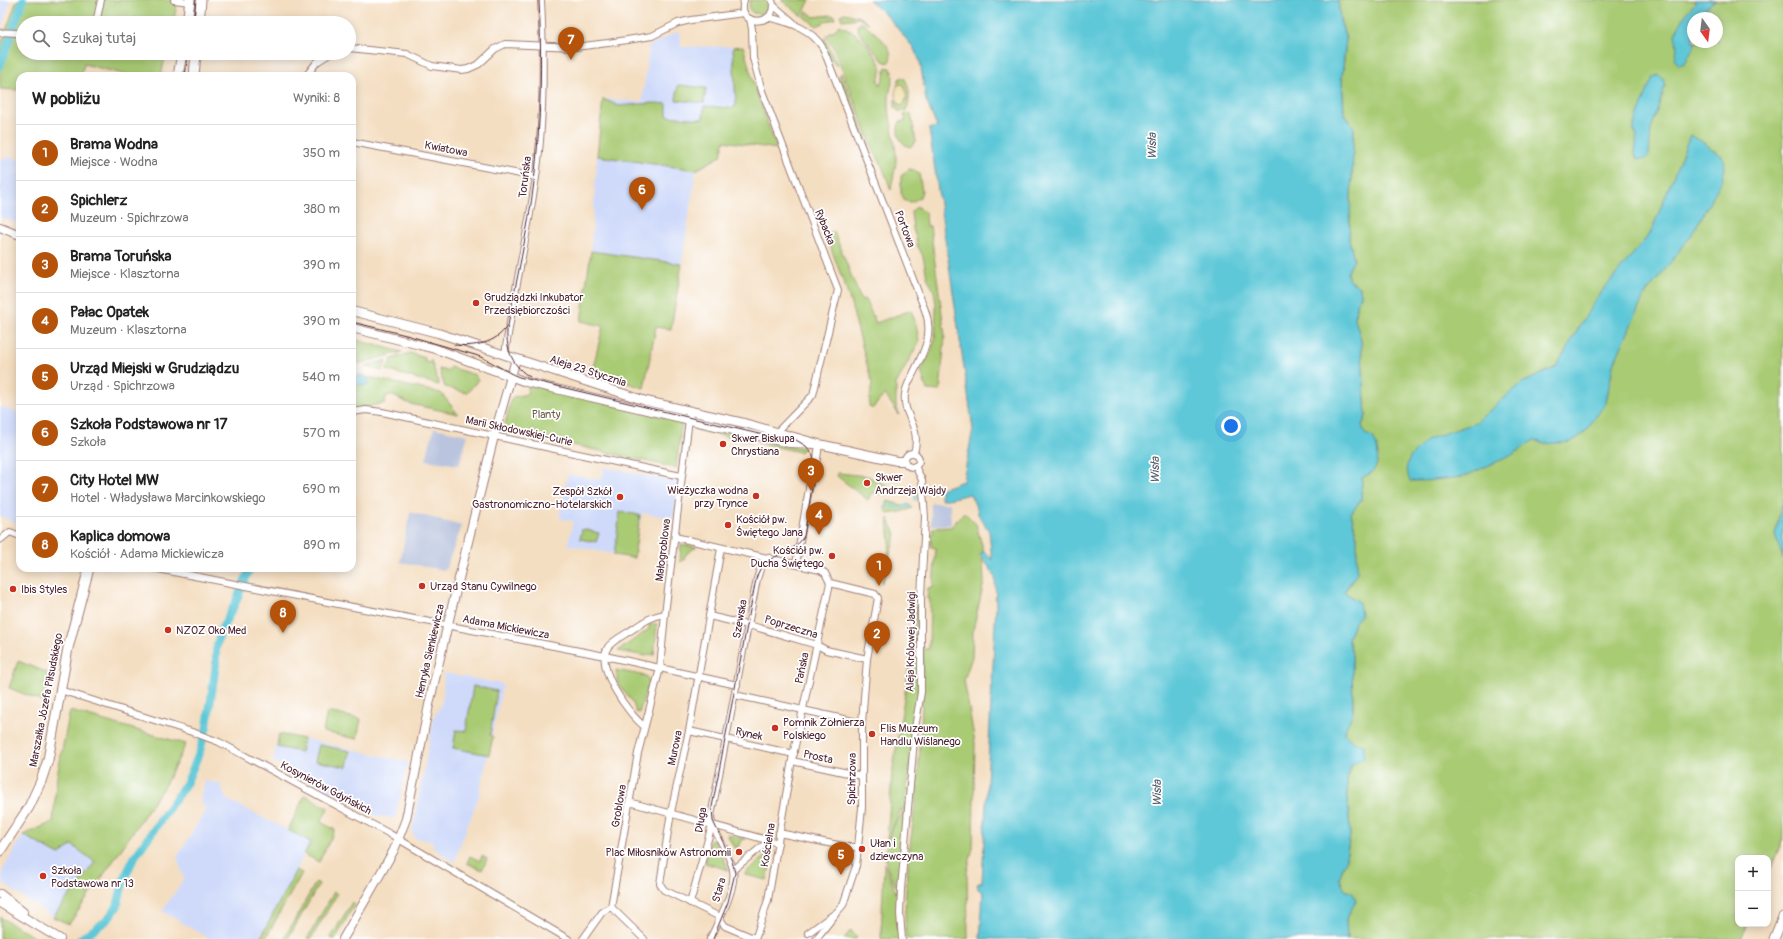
<!DOCTYPE html>
<html lang="pl">
<head>
<meta charset="utf-8">
<style>
  :root { --surface:#fff; --page:#f2f2f2; --text:#222; --muted:#767676; --line:#e0e0e0; --accent:#b45309 }
  body { margin:0; font-family:Pangolin,sans-serif; background:var(--page); color:var(--text) }
  .controls { position:absolute; right:12px; bottom:12px; display:grid; overflow:hidden; border-radius:8px; box-shadow:0 2px 10px #0003 }
  .controls button { width:36px; height:36px; display:grid; place-items:center; padding:0; border:0; border-bottom:1px solid var(--line); background:var(--surface); color:var(--text); font:20px sans-serif }
  .compass { position:absolute; left:1687px; top:12px; width:36px; height:36px; border-radius:50%; background:var(--surface); box-shadow:0 2px 10px #0003; rotate:166deg }
  .you { position:absolute; left:1231px; top:426px; width:14px; height:14px; margin:-10px; border:3px solid #fff; border-radius:50%; background:#1a73e8; box-shadow:0 0 0 6px #1a73e833 }
  .badge { display:grid; place-items:center; width:26px; height:26px; border-radius:50%; background:var(--accent); color:#fff; font-size:13px; font-weight:700 }
  .pin { position:absolute; translate:-50% -33px; filter:drop-shadow(0 1px 2px #0008) }
  .pin::after { content:''; position:absolute; top:21px; width:14px; height:12px; background:inherit; clip-path:polygon(0 0,100% 0,50% 100%) }
  .list { margin:0; padding:0; list-style:none }
  h2 { display:flex; justify-content:space-between; align-items:center; height:52px; margin:0; padding:0 16px; font-size:17px }
  h2 small { font-size:13px; font-weight:400; color:var(--muted) }
  .list li { display:grid; grid-template-columns:26px 1fr auto; gap:12px; align-items:center; box-sizing:border-box; height:56px; padding:0 16px; border-top:1px solid var(--line) }
  .list b { display:block; font-size:15px; white-space:nowrap }
  .list p { margin:0; font-size:13px; white-space:nowrap; color:var(--muted) }
  .list em { font-size:13px; font-style:normal; color:var(--muted) }
  .icon { flex:none; width:22px; height:22px; fill:none; stroke:currentColor; stroke-width:2; stroke-linecap:round; stroke-linejoin:round }
  .map { position:relative; flex:none; width:1783px; height:939px; overflow:hidden }
  .search { position:absolute; background:var(--surface); box-shadow:0 2px 10px #0003; left:16px; top:16px; width:340px; height:44px; display:flex; align-items:center; gap:10px; box-sizing:border-box; padding:0 14px; border-radius:22px; color:var(--muted); font-size:15px }
  .panel { position:absolute; background:var(--surface); box-shadow:0 2px 10px #0003; left:16px; top:72px; width:340px; height:500px; border-radius:12px }
  .map>svg:first-child { display:block }
</style>
</head>
<body>
<div class="map">
<svg width="1783" height="939" viewBox="0 0 1783 939">
  <rect width="100%" height="100%" fill="#fff"/>
  <filter id="ink" filterUnits="userSpaceOnUse"><feTurbulence type="fractalNoise" baseFrequency=".025" numOctaves="2"/><feDisplacementMap in="SourceGraphic" scale="8" xChannelSelector="R" yChannelSelector="G"/><feConvolveMatrix kernelMatrix="1 2 1 2 8 2 1 2 1" color-interpolation-filters="sRGB"/></filter>
  <filter id="wash" filterUnits="userSpaceOnUse"><feTurbulence type="fractalNoise" baseFrequency=".012" numOctaves="4" result="noise"/><feDisplacementMap in="SourceGraphic" scale="16" xChannelSelector="R" yChannelSelector="G"/><feGaussianBlur stdDeviation="0.9" result="paint"/><feColorMatrix in="noise" values="0 0 0 0 0 0 0 0 0 0 0 0 0 0 0 0 0 1.4 0 .05"/><feComposite in="paint" operator="in"/></filter>
  <g filter="url(#wash)">
    <rect width="100%" height="100%" fill="#f4dec1"/>
    <g fill="#cfdafa">
      <polygon points="0,0 11,0 1,29 0,29"/>
      <polygon points="679,31 681,47 743,46 757,94 777,149 724,141 721,156 696,170 682,264 591,251 597,156 603,99 642,102 649,46"/>
      <polygon points="7,156 20,160 20,224 0,217 0,158 6,160"/>
      <polygon points="0,407 20,413 20,525 0,516"/>
      <polygon points="604,467 680,482 673,518 642,513 633,558 568,545 573,521 559,518 568,474 601,480"/>
      <polygon points="444,673 503,684 479,796 454,862 437,851 433,846 433,842 415,838 412,832 434,717 441,705 443,696"/>
      <polygon points="279,733 408,762 395,818 377,816 273,761"/>
      <polygon points="205,781 220,783 226,799 311,842 259,939 210,939 162,911 184,879 177,857 206,809 203,807 200,796"/>
      <polygon points="23,835 59,855 72,845 95,862 53,917 6,886 2,880 2,871"/>
    </g>
    <g fill="#bac4de">
      <polygon points="434,428 468,435 459,465 426,460"/>
      <polygon points="931,503 950,503 951,525 931,525"/>
      <polygon points="410,512 462,526 445,570 400,562"/>
    </g>
    <g fill="#a9cb73" stroke="#7a754f" fill-rule="evenodd">
      <polygon points="17,0 178,0 173,23 23,23 23,53 166,53 161,76 131,76 84,64 81,76 48,76 25,70 23,76 20,76 20,83 17,90 0,89 0,47"/>
      <path d="M750 0H765C768 6 767 10 762 14L753 13 749 9Z"/>
      <polygon points="781,0 810,0 802,16"/>
      <path d="M1338 0H1783V839L1768 875V858H1738V924H1748L1741 939H1347L1346 920 1356 900 1346 891 1339 878 1345 863 1350 836 1347 779 1352 764 1363 745 1353 742 1343 733 1353 712 1352 655 1348 638 1355 622 1359 602 1344 592 1352 582 1357 538 1351 513 1361 500 1362 478 1373 470 1362 425 1366 416 1361 340 1355 319 1356 304 1361 296 1360 287 1349 280 1347 274 1354 259 1349 240 1354 128 1344 113 1342 78 1346 39 1340 20ZM1693 18H1717V42H1693Z"/>
      <polygon points="807,11 814,17 830,15 835,16 836,19 826,21 817,26 804,17"/>
      <polygon points="845,13 860,17 869,23 859,18 842,20 840,15"/>
      <path d="M861 22C870 29 900 49 888 63L883 61 858 31 857 26Z"/>
      <path d="M839 25C858 31 876 51 882 70L878 81 880 85 884 77 886 67 890 68C897 78 889 87 889 98 888 118 896 138 896 159 896 170 892 179 891 190L881 163 874 152 833 46 826 36 836 29Z"/>
      <polygon points="825,38 838,66 833,63 823,41"/>
      <polygon points="743,46 757,94 777,149 724,141 721,156 696,170 597,156 603,99 619,106 653,103 667,104 667,116 703,119 704,106 730,108 736,106 733,47"/>
      <polygon points="841,73 869,147 865,143 839,78"/>
      <path d="M903 77C910 83 911 102 906 110L900 112C894 109 895 105 895 99L900 106 906 101V92L904 85 901 84 897 86 899 79Z"/>
      <polygon points="678,85 706,88 704,103 676,100"/>
      <path d="M908 113 911 114 916 142 910 147C899 144 895 131 900 122L906 120 904 115Z"/>
      <polygon points="909,169 914,170 919,173 922,191 920,197 912,202 905,201 901,193 901,176"/>
      <polygon points="916,207 919,207 926,214 927,226 930,226 945,336 940,391 927,390 921,371 931,352 935,339 936,304 934,291 927,277 923,256 917,245 916,238 913,229 911,212"/>
      <polygon points="834,232 861,300 865,299 876,323 911,310 916,324 919,342 896,384 896,405 899,415 885,394 872,409 869,406 872,383 849,297 826,235"/>
      <polygon points="591,251 682,264 671,329 656,327 644,388 592,372 603,326 581,321"/>
      <polygon points="352,339 402,352 357,364 352,363"/>
      <polygon points="410,353 425,358 425,362 429,363 430,360 431,360 439,385 386,370 392,359"/>
      <polygon points="387,360 382,371 365,366"/>
      <polygon points="450,367 475,375 478,380 467,393 445,387 439,369 448,371"/>
      <polygon points="359,376 377,379 441,393 458,414 410,404 391,395 386,396 385,403 352,410 352,377"/>
      <polygon points="528,385 682,421 676,468 511,431 510,435 503,433 511,400 513,397 527,394"/>
      <polygon points="699,426 753,437 752,442 693,429"/>
      <polygon points="759,438 804,448 800,452 759,443"/>
      <polygon points="837,473 867,476 888,486 889,489 886,495 880,492 879,495 872,492 868,500 837,476"/>
      <polygon points="888,501 905,506 908,504 912,508 901,512 888,514 885,508"/>
      <polygon points="620,512 640,515 634,558 614,555"/>
      <path d="M964 512 976 524 982 545 984 582 973 630 972 657 964 680 975 743 973 847 967 872 968 939H906C902 888 912 837 917 787 921 741 923 695 923 649H929L930 599H927L928 588H933L936 548 931 547V534L933 533V528L951 527Z"/>
      <polygon points="888,518 896,534 882,583 890,543"/>
      <polygon points="582,529 599,533 596,542 580,539"/>
      <polygon points="681,544 696,547 685,555 684,560 680,562"/>
      <polygon points="917,602 919,685 905,810 900,811 887,840 892,775 914,635"/>
      <polygon points="649,624 657,624 654,655 649,654 647,656 618,651 649,629"/>
      <polygon points="18,661 48,673 44,702 9,688"/>
      <polygon points="616,670 646,676 649,683 639,713 636,712 632,701 618,684"/>
      <polygon points="473,686 497,691 490,735 493,737 489,755 453,748 456,730 466,731"/>
      <polygon points="70,711 186,744 166,783 114,860 69,924 53,917 95,862 72,845 59,855 23,835 53,822 57,776"/>
      <polygon points="327,712 361,719 357,739 323,732"/>
      <polygon points="279,734 304,739 301,752 277,747"/>
      <polygon points="319,745 350,751 347,767 315,761"/>
      <polygon points="305,795 328,808 321,822 335,830 319,862 304,854 311,842 288,830"/>
      <path d="M902 814H904L905 821 899 887 895 885C892 878 887 869 886 861 883 849 893 822 902 814Z"/>
      <polygon points="727,834 745,839 741,840 738,847 734,848"/>
      <polygon points="711,840 715,842 729,870 705,863 709,842"/>
      <polygon points="470,856 480,861 482,856 487,859 482,870 467,863"/>
      <polygon points="766,856 771,860 767,880 746,875 745,873"/>
      <polygon points="884,863 896,893 897,889 899,890 899,939 881,939"/>
      <polygon points="296,870 302,873 265,939 260,939"/>
      <polygon points="316,882 319,884 288,939 284,939"/>
      <polygon points="334,892 337,894 311,939 307,939"/>
      <polygon points="352,902 355,904 335,939 330,939"/>
      <polygon points="0,917 37,939 0,939"/>
      <polygon points="851,930 857,939 844,939"/>
    </g>
    <path fill="#eeda9e" stroke="#9c7c64" d="M901 84H903C907 91 908 100 902 106L898 103 895 92 897 86Z"/>
    <g fill="#5ec8d8" stroke="#547482">
      <path d="M869 0H1338L1340 20 1346 39 1342 78 1344 113 1354 128 1349 240 1354 259 1347 274 1349 280 1360 287 1361 296 1356 304 1355 319 1361 340 1366 416 1362 425 1365 434 1373 437C1378 447 1381 461 1373 471 1370 474 1365 476 1362 478L1361 500 1351 513 1357 538V573L1344 592 1359 602 1361 615 1355 622 1348 638 1352 655 1353 712 1344 733 1353 742 1364 745V758L1352 764 1347 779 1350 836 1345 863 1339 878 1346 891 1352 892 1356 900 1346 920 1347 939H980L983 892 978 889 977 884 982 882 996 605 995 576 980 554 984 551 992 560 989 531 978 514V511L970 494 948 499H941V489L963 481 973 429 929 129 937 127 926 100 920 61 913 47 888 17Z"/>
      <polygon points="1695,0 1715,0 1701,13 1700,18 1693,18 1693,42 1696,42 1685,63 1679,65 1675,60 1677,48 1675,34 1687,12 1695,3"/>
      <polygon points="1659,75 1663,79 1665,86 1651,129 1649,155 1644,160 1637,159 1635,154 1637,135 1634,131 1634,125 1653,77"/>
      <polygon points="1690,135 1701,141 1722,156 1725,168 1722,180 1691,236 1644,296 1613,366 1606,403 1583,434 1571,442 1544,444 1534,440 1512,455 1463,477 1424,481 1410,481 1406,469 1410,457 1428,439 1475,423 1522,383 1556,367 1595,300 1651,232"/>
      <polygon points="363,375 367,377 369,385 352,385 352,376"/>
      <polygon points="1783,498 1783,559 1775,534"/>
    </g>
    <g fill="none" stroke-linecap="round" stroke-linejoin="round">
      <g stroke="#5ec8d8" stroke-width="2">
        <polyline points="908,487 921,490"/>
        <polyline points="925,491 941,490"/>
        <polyline points="915,500 917,490"/>
        <polyline points="886,505 901,508 910,505"/>
      </g>
      <g stroke="#5ec8d8" stroke-width="8">
        <polyline points="0,66 23,0"/>
        <polyline points="80,939 106,921 117,907 124,879 134,858 187,782 200,751 207,726 216,664 216,650 220,632 235,604 250,568"/>
      </g>
    </g>
  </g>
  <g filter="url(#ink)">
    <g fill="none" stroke-linecap="round" stroke-linejoin="round">
      <defs>
        <g id="minor">
          <polyline points="174,0 190,2"/>
          <path d="M744 0C735 28 780 27 772 0"/>
          <polyline points="773,5 794,23"/>
          <path d="M767 18H771C793 23 811 29 823 48L925 310C934 334 924 352 913 374 910 380 906 386 905 394 902 417 922 425 914 453"/>
          <polyline points="750,19 752,29 753,58 762,91 838,290 813,395 778,431"/>
          <polyline points="96,23 101,0"/>
          <path d="M0 33C7 31 15 34 23 33"/>
          <polyline points="349,48 407,54 432,66 462,70 468,69 479,64 495,49 505,44 575,47 608,43 652,36 678,23 691,20 744,13"/>
          <polyline points="306,76 317,62 331,53"/>
          <polyline points="352,142 536,177"/>
          <path d="M505 354C513 297 526 241 535 184 544 125 544 59 541 0"/>
          <polyline points="352,412 366,410 382,412 681,476"/>
          <circle cx="912" cy="460" r="7"/>
          <polyline points="675,537 820,570 825,573 830,583"/>
          <polyline points="0,540 10,532 20,536"/>
          <polyline points="721,548 689,731 671,812 660,884 664,890 718,916 725,926 751,937 756,937 768,900 792,760 830,583"/>
          <polyline points="796,564 812,471 817,459 819,444"/>
          <polyline points="153,568 605,656 737,685"/>
          <polyline points="830,583 875,594 878,598 867,659 862,723 862,808 856,866"/>
          <polyline points="709,616 752,626 817,645 826,650 867,659"/>
          <polyline points="60,690 195,733 219,742 390,834 568,939"/>
          <polyline points="735,695 862,723"/>
          <path d="M644 726C629 715 594 667 608 647 612 641 624 635 630 631 642 623 651 616 665 614"/>
          <polyline points="689,731 794,754"/>
          <polyline points="792,761 862,776"/>
          <polyline points="629,802 778,843"/>
          <polyline points="779,833 848,847 858,847"/>
          <polyline points="733,870 765,844 766,840"/>
          <polyline points="690,903 712,825 711,816 757,579 762,563 769,558"/>
          <polyline points="611,907 638,753 660,668 665,614 690,411"/>
          <polyline points="611,907 644,939"/>
          <polyline points="808,933 837,912 843,905 855,869"/>
          <polyline points="583,939 603,911 611,907"/>
          <path d="M710 939C718 922 737 888 733 869 729 854 719 839 712 825"/>
          <polyline points="816,939 835,915"/>
          <polyline points="902,939 900,914 901,889 915,728 921,692 921,597 925,517 922,480 915,466"/>
        </g>
        <g id="tertiary">
          <polyline points="0,227 20,235"/>
          <polyline points="352,311 438,333 646,401 744,423 819,444 897,461 904,461"/>
          <polyline points="352,328 436,349 526,382 789,443 815,444"/>
          <polyline points="0,894 23,912"/>
          <polyline points="0,903 60,939"/>
          <polyline points="343,939 394,850 406,819 430,700 451,611 494,436 516,359"/>
        </g>
        <g id="secondary">
          <polyline points="187,23 190,0"/>
          <polyline points="199,23 201,0"/>
          <polyline points="178,76 182,53"/>
          <polyline points="194,76 196,53"/>
          <polyline points="0,851 29,807 41,781 48,760 68,648 89,568"/>
          <polyline points="1774,939 1783,917"/>
        </g>
      </defs>
      <use href="#minor" stroke="#9f7e76" stroke-width="8"/>
      <use href="#tertiary" stroke="#9f7e76" stroke-width="10"/>
      <use href="#secondary" stroke="#9f7e76" stroke-width="11"/>
      <use href="#minor" stroke="#fff" stroke-width="6"/>
      <use href="#tertiary" stroke="#fff" stroke-width="8"/>
      <use href="#secondary" stroke="#fff" stroke-width="9"/>
      <g stroke="#4a1f2b" stroke-width="1">
        <polyline points="193,23 196,0"/>
        <polyline points="185,76 188,53"/>
        <path d="M352 322 406 335 475 355C491 360 503 371 519 377L759 434 796 440 806 446 813 455 815 469 804 536C790 560 764 550 756 579L712 807 713 821 732 861 735 873 728 902 713 939"/>
        <path d="M454 345C474 347 496 344 507 326"/>
        <path d="M530 377C513 367 506 350 507 331 516 281 528 231 534 182 541 121 542 60 539 0"/>
      </g>
    </g>
  </g>
  <g fill="#c8321e" stroke="#fff" stroke-width="1.5">
    <circle cx="476" cy="303" r="4"/>
    <circle cx="723" cy="444" r="4"/>
    <circle cx="867" cy="483" r="4"/>
    <circle cx="756" cy="496" r="4"/>
    <circle cx="620" cy="497" r="4"/>
    <circle cx="728" cy="525" r="4"/>
    <circle cx="832" cy="556" r="4"/>
    <circle cx="422" cy="586" r="4"/>
    <circle cx="13" cy="589" r="4"/>
    <circle cx="168" cy="630" r="4"/>
    <circle cx="775" cy="728" r="4"/>
    <circle cx="872" cy="734" r="4"/>
    <circle cx="862" cy="849" r="4"/>
    <circle cx="739" cy="852" r="4"/>
    <circle cx="43" cy="876" r="4"/>
  </g>
  <g text-anchor="middle" dominant-baseline="central" stroke-width="3.5" stroke-linejoin="round" paint-order="stroke">
    <g font-size="11" fill="#4a1f2b" stroke="#fff">
      <text transform="translate(446 149) rotate(11)">Kwiatowa</text>
      <text transform="translate(525 177) rotate(-83)">Toruńska</text>
      <text transform="translate(825 227) rotate(68)">Rybacka</text>
      <text transform="translate(905 229) rotate(69)">Portowa</text>
      <text transform="translate(588 371) rotate(18)">Aleja 23 Stycznia</text>
      <text transform="translate(519 431) rotate(12)">Marii Skłodowskiej-Curie</text>
      <text transform="translate(663 550) rotate(-83)">Małogroblowa</text>
      <text transform="translate(740 619) rotate(-80)">Szewska</text>
      <text transform="translate(506 627) rotate(11)">Adama Mickiewicza</text>
      <text transform="translate(791 627) rotate(17)">Poprzeczna</text>
      <text transform="translate(911 642) rotate(-89)">Aleja Królowej Jadwigi</text>
      <text transform="translate(430 651) rotate(-77)">Henryka Sienkiewicza</text>
      <text transform="translate(802 668) rotate(-78)">Pańska</text>
      <text transform="translate(46 700) rotate(-79)">Marszałka Józefa Piłsudskiego</text>
      <text transform="translate(749 734) rotate(12)">Rynek</text>
      <text transform="translate(675 748) rotate(-78)">Murowa</text>
      <text transform="translate(818 757) rotate(12)">Prosta</text>
      <text transform="translate(852 779) rotate(-89)">Spichrzowa</text>
      <text transform="translate(326 788) rotate(28)">Kosynierów Gdyńskich</text>
      <text transform="translate(619 806) rotate(-80)">Groblowa</text>
      <text transform="translate(701 820) rotate(-80)">Długa</text>
      <text transform="translate(768 845) rotate(-81)">Kościelna</text>
      <text transform="translate(719 890) rotate(-74)">Stara</text>
    </g>
    <g font-size="11" fill="#4a1f2b" stroke="#fff" text-anchor="start">
      <text x="484" y="297">Grudziądzki Inkubator<tspan x="484" dy="13">Przedsiębiorczości</tspan></text>
      <text x="731" y="438">Skwer Biskupa<tspan x="731" dy="13">Chrystiana</tspan></text>
      <text x="875" y="477">Skwer<tspan x="875" dy="13">Andrzeja Wajdy</tspan></text>
      <text x="748" y="490" text-anchor="end">Wieżyczka wodna<tspan x="748" dy="13">przy Trynce</tspan></text>
      <text x="612" y="491" text-anchor="end">Zespół Szkół<tspan x="612" dy="13">Gastronomiczno-Hotelarskich</tspan></text>
      <text x="736" y="519">Kościół pw.<tspan x="736" dy="13">Świętego Jana</tspan></text>
      <text x="824" y="550" text-anchor="end">Kościół pw.<tspan x="824" dy="13">Ducha Świętego</tspan></text>
      <text x="430" y="586">Urząd Stanu Cywilnego</text>
      <text x="21" y="589">Ibis Styles</text>
      <text x="176" y="630">NZOZ Oko Med</text>
      <text x="783" y="722">Pomnik Żołnierza<tspan x="783" dy="13">Polskiego</tspan></text>
      <text x="880" y="728">Flis Muzeum<tspan x="880" dy="13">Handlu Wiślanego</tspan></text>
      <text x="870" y="843">Ułan i<tspan x="870" dy="13">dziewczyna</tspan></text>
      <text x="731" y="852" text-anchor="end">Plac Miłosników Astronomii</text>
      <text x="51" y="870">Szkoła<tspan x="51" dy="13">Podstawowa nr 13</tspan></text>
    </g>
    <g font-size="11" fill="#6b5b44" stroke="#fff">
      <text x="546" y="414">Planty</text>
    </g>
    <g font-size="12" font-style="italic" fill="#515a68" stroke="#fff">
      <text transform="translate(1152 146) rotate(-90)">Wisła</text>
      <text transform="translate(1155 470) rotate(-90)">Wisła</text>
      <text transform="translate(1157 793) rotate(-90)">Wisła</text>
    </g>
  </g>
</svg>
<div class="controls">
<button>+</button>
<button>−</button>
</div>
<svg class="compass" viewBox="-18 -18 36 36"><path d="M0-13l5 13h-10z" fill="#e53935"/><path d="M0 13l5-13h-10z" fill="#767676"/></svg>
<div class="you"></div>
<div class="pin badge" style="left:879px;top:586px">1</div>
<div class="pin badge" style="left:877px;top:654px">2</div>
<div class="pin badge" style="left:811px;top:491px">3</div>
<div class="pin badge" style="left:819px;top:535px">4</div>
<div class="pin badge" style="left:841px;top:875px">5</div>
<div class="pin badge" style="left:642px;top:210px">6</div>
<div class="pin badge" style="left:571px;top:60px">7</div>
<div class="pin badge" style="left:283px;top:633px">8</div>
<div class="search"><svg class="icon" aria-label="search" viewBox="0 0 24 24"><circle cx="10" cy="10" r="6"/><path d="M15 15l6 6"/></svg>Szukaj tutaj</div>
<section class="panel">
<h2>W pobliżu<small>Wyniki: 8</small></h2>
<ul class="list">
<li><span class="badge">1</span><div><b>Brama Wodna</b><p>Miejsce · Wodna</p></div><em>350 m</em></li>
<li><span class="badge">2</span><div><b>Spichlerz</b><p>Muzeum · Spichrzowa</p></div><em>380 m</em></li>
<li><span class="badge">3</span><div><b>Brama Toruńska</b><p>Miejsce · Klasztorna</p></div><em>390 m</em></li>
<li><span class="badge">4</span><div><b>Pałac Opatek</b><p>Muzeum · Klasztorna</p></div><em>390 m</em></li>
<li><span class="badge">5</span><div><b>Urząd Miejski w Grudziądzu</b><p>Urząd · Spichrzowa</p></div><em>540 m</em></li>
<li><span class="badge">6</span><div><b>Szkoła Podstawowa nr 17</b><p>Szkoła</p></div><em>570 m</em></li>
<li><span class="badge">7</span><div><b>City Hotel MW</b><p>Hotel · Władysława Marcinkowskiego</p></div><em>690 m</em></li>
<li><span class="badge">8</span><div><b>Kaplica domowa</b><p>Kościół · Adama Mickiewicza</p></div><em>890 m</em></li>
</ul>
</section>
</div>
</body>
</html>
